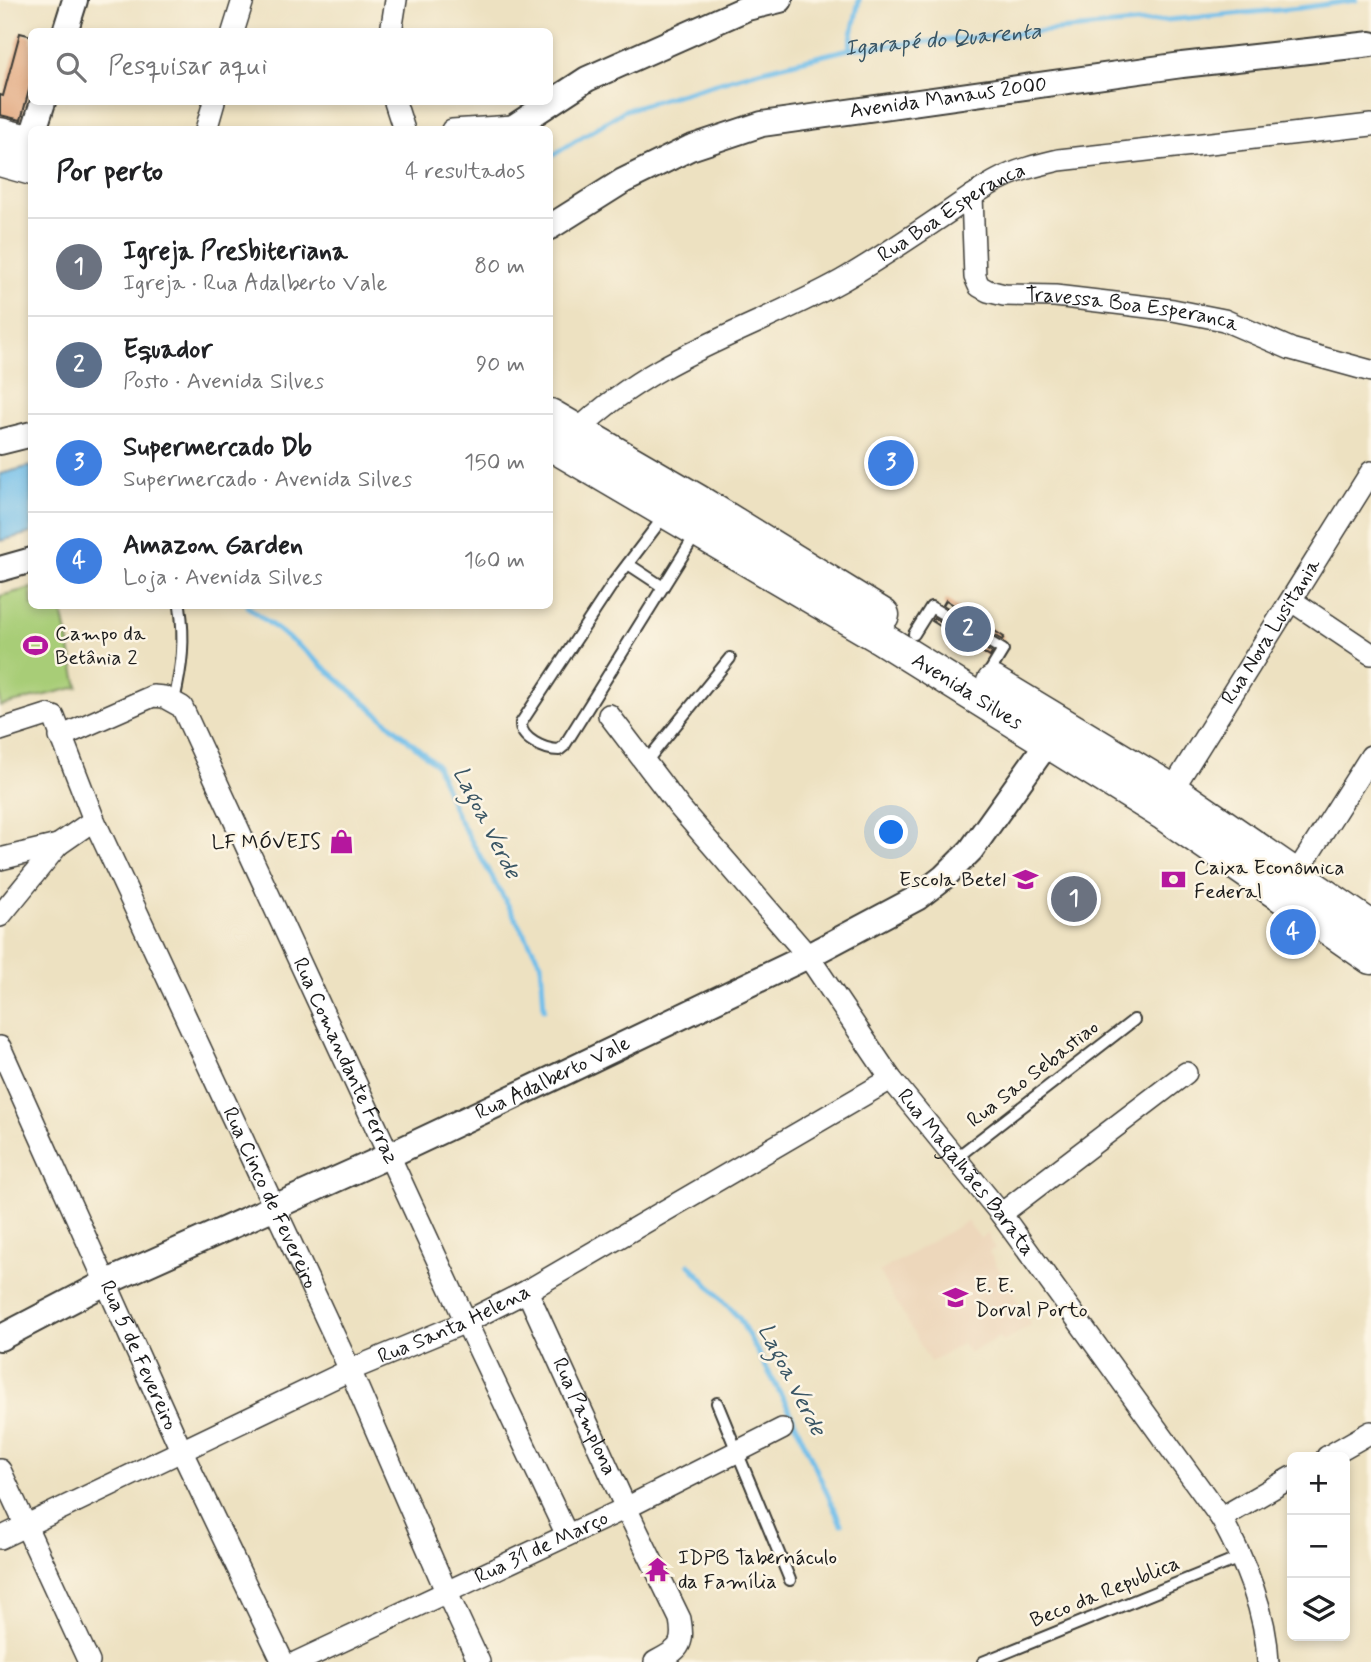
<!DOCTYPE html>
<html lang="pt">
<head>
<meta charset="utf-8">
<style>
  :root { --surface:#fff; --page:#f6f6f6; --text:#202124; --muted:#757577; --line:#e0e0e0; --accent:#111827 }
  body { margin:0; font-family:Mynerve,sans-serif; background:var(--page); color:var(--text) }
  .controls { position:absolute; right:21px; bottom:21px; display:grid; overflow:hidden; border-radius:10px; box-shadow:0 4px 10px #0003 }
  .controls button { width:63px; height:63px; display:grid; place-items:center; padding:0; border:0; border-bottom:2px solid var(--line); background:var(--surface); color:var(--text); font:35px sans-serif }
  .you { position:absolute; left:892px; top:833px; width:24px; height:24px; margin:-18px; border:5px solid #fff; border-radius:50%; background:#1a73e8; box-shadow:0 0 0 10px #1a73e833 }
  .badge { display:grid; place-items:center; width:46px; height:46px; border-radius:50%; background:var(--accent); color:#fff; font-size:23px; font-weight:700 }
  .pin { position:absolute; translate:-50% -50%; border:4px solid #fff; box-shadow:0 2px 7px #0006 }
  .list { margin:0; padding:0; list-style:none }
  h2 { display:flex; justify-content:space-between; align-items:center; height:91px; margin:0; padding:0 28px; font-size:30px }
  h2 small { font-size:23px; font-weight:400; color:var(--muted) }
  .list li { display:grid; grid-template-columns:46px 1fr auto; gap:21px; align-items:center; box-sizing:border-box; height:98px; padding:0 28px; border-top:2px solid var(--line) }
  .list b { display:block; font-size:26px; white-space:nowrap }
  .list p { margin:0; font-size:23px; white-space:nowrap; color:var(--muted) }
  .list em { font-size:23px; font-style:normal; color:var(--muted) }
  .icon { flex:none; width:38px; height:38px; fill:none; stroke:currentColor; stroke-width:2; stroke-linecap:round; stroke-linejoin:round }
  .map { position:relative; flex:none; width:1371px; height:1662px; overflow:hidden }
  .search { position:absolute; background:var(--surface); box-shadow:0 4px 10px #0003; left:28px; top:28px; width:525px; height:77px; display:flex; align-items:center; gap:18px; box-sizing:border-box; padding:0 24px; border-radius:10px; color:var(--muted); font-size:26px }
  .panel { position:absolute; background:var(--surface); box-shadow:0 4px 10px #0003; left:28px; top:126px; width:525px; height:483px; border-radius:10px }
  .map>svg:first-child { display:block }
</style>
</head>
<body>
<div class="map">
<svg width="1371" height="1662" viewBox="0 0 1371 1662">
  <rect width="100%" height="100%" fill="#fcf5e5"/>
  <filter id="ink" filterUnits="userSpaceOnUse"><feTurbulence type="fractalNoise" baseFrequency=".0143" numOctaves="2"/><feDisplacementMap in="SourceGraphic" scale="14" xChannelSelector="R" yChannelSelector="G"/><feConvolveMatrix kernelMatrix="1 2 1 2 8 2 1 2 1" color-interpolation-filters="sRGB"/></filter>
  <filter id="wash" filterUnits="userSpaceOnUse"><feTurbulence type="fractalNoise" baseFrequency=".00686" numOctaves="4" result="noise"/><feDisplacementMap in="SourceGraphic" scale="28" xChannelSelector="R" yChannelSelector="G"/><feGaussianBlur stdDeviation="1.57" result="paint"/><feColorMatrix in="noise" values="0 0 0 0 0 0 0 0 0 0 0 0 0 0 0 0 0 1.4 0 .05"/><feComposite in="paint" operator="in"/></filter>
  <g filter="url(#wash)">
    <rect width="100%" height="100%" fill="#ede1c1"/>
    <polygon fill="#edd7bb" points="967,1221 980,1238 988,1234 995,1248 989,1252 1031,1325 1003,1342 999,1337 969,1353 962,1344 930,1362 879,1272"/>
    <polygon fill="#a8cd77" stroke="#62744a" stroke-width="2" points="31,588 32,606 61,606 78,687 0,706 0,596"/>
    <polygon fill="#6fbeea" stroke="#466d83" stroke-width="2" points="31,466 31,533 0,541 0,474"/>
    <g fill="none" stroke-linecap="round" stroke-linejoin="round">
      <g stroke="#6fbeea" stroke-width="5">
        <polyline points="849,49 859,0"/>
        <path id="s1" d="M550 157 625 110 755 72 849 49 1300 8 1356 0"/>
        <polyline points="247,606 305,651 436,764 456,814 541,963 544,1009"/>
        <polyline points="689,1264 739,1318 789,1409 841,1524"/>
      </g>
    </g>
    <g id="blocks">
      <g fill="#e1a57c">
        <polygon points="20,33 32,36 32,79 21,120 0,115 0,95 3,96"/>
        <polygon points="946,600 1004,637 1002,640 943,605"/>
        <polygon points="934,618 992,653 990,657 932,621"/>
      </g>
    </g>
  </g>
  <g filter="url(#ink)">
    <use href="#blocks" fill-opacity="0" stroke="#3b3a35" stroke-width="2"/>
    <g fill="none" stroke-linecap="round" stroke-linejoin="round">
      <defs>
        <g id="service">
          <path d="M665 515 614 582 521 723C520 739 545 750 559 750L564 746 696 534"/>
          <polyline points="628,564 663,587"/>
          <polyline points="914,634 931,607 1003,650 986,678"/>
          <path d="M174 701C182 666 185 641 180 606"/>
          <polyline points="645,763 730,658"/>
          <polyline points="956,1158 1134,1020"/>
          <polyline points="717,1403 790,1580"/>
          <polyline points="983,1662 1242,1557"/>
        </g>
        <g id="minor">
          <polyline points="233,32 243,0"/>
          <polyline points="391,32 396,0"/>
          <polyline points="395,102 404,130"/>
          <polyline points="206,130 214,102"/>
          <polyline points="452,130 513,126"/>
          <path id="s2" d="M972 196 975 277 979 286 988 291 1004 295 1055 296 1115 303 1173 310 1224 320 1291 349 1371 371"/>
          <path id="s3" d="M578 430C656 355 749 332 841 281 876 261 911 237 944 215 962 203 979 190 998 180 1017 170 1038 165 1059 160L1371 125"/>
          <polyline points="1292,601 1371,654"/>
          <path id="s4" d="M609 715 680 808 808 956 891 1079 1001 1214 1221 1518C1245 1562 1266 1611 1268 1662"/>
          <path id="s5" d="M0 730 47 715 54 717 94 820 350 1370 446 1591 479 1662"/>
          <path id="s6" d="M60 737 153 696 164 697 182 707 466 1322 567 1535"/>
          <path id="s7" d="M1172 790 1371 472"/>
          <polyline points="0,859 58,845"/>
          <polyline points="1296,874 1371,756"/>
          <polyline points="0,916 58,845 94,820"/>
          <path id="s8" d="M0 1047 182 1452 283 1662"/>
          <polyline points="1001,1214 1186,1073"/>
          <path id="s9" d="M527 1291 626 1508 680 1619C685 1647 678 1650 655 1662"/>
          <polyline points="1327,1457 1371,1432"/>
          <polyline points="0,1470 89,1662"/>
          <polyline points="1221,1518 1292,1477"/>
          <path id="s10" d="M0 1538 350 1370 466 1322 527 1291 891 1079"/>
          <path id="s11" d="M297 1662 626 1508 782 1429"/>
        </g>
        <g id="tertiary">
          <polyline points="65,32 75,0"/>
          <polyline points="34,130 43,102"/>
          <polyline points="509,130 587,79 747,8 780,0"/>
          <path id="s12" d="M550 227 623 181 690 148 762 124 1182 65 1371 44"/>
          <polyline points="0,442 32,434"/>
          <polyline points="0,569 32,560"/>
          <path id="s13" d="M0 1338 105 1283 388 1156 566 1072 808 956 917 898 944 877 971 850 1048 742"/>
        </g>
        <g id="primary">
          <polyline points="0,134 32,142"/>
          <polyline points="0,160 32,169"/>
          <polyline points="550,415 698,501 883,615"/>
          <path id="s14" d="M550 444 881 638 1048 742 1165 815 1371 958"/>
          <polyline points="993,682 1172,790 1371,927"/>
        </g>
      </defs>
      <use href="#service" stroke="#3b3a35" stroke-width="14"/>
      <use href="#minor" stroke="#3b3a35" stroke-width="24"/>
      <use href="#tertiary" stroke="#3b3a35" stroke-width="28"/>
      <use href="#primary" stroke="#3b3a35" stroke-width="35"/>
      <use href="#service" stroke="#fff" stroke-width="10"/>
      <use href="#minor" stroke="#fff" stroke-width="21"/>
      <use href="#tertiary" stroke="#fff" stroke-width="24"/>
      <use href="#primary" stroke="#fff" stroke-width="32"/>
    </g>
  </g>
  <defs>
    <symbol id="stadium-bare" viewBox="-9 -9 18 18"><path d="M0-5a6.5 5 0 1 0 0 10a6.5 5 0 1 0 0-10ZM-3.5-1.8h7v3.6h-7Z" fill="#b5179e" stroke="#fcf5e5" stroke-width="2.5" paint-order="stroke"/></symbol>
    <symbol id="shop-bare" viewBox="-9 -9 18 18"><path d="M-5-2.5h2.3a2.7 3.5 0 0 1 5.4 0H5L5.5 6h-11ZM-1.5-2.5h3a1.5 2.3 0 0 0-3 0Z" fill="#b5179e" stroke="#fcf5e5" stroke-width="2.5" paint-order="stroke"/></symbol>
    <symbol id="school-bare" viewBox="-9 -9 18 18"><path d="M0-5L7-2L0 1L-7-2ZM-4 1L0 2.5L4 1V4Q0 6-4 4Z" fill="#b5179e" stroke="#fcf5e5" stroke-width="2.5" paint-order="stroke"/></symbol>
    <symbol id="bank-bare" viewBox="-9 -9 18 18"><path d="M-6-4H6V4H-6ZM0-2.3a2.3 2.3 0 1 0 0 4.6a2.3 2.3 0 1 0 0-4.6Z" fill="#b5179e" stroke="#fcf5e5" stroke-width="2.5" paint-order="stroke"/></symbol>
    <symbol id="temple-bare" viewBox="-9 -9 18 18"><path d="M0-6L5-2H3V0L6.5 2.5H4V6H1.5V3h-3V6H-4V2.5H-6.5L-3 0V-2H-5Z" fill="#b5179e" stroke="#fcf5e5" stroke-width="2.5" paint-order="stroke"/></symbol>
  </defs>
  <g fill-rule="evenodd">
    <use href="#stadium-bare" x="18" y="628" width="35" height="35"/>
    <use href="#shop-bare" x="324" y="824" width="35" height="35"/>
    <use href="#school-bare" x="1008" y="862" width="35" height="35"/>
    <use href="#bank-bare" x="1156" y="862" width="35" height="35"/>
    <use href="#school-bare" x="938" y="1280" width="35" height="35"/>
    <use href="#temple-bare" x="640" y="1552" width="35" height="35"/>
  </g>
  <g text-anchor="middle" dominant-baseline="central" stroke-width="5" stroke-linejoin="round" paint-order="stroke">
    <g font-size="21" fill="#1c1c1c" stroke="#fcf5e5">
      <text stroke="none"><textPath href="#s12" startOffset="425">Avenida Manaus 2000</textPath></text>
      <text stroke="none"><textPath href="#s3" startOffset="434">Rua Boa Esperanca</textPath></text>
      <text stroke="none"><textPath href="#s2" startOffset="247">Travessa Boa Esperanca</textPath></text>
      <text stroke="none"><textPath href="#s7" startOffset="187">Rua Nova Lusitania</textPath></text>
      <text stroke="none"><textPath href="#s14" startOffset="485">Avenida Silves</textPath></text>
      <text stroke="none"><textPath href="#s6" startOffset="523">Rua Comandante Ferraz</textPath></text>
      <text transform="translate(1033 1074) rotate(-38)">Rua Sao Sebastiao</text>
      <text stroke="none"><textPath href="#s13" startOffset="611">Rua Adalberto Vale</textPath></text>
      <text stroke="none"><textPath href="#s4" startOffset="581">Rua Magalhães Barata</textPath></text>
      <text stroke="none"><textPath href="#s5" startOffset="584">Rua Cinco de Fevereiro</textPath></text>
      <text stroke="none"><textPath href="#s10" startOffset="502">Rua Santa Helena</textPath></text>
      <text stroke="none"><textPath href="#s8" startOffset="338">Rua 5 de Fevereiro</textPath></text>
      <text stroke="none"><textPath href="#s9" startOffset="138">Rua Pamplona</textPath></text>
      <text stroke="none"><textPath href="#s11" startOffset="270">Rua 31 de Março</textPath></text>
      <text transform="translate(1105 1592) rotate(-22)">Beco da Republica</text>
    </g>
    <g font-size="21" fill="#1c1c1c" stroke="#fcf5e5" text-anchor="start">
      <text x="55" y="634">Campo da<tspan x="55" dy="24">Betânia 2</tspan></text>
      <text x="321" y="842" text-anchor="end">LF MÓVEIS</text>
      <text x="1194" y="868">Caixa Econômica<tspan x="1194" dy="24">Federal</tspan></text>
      <text x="1006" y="880" text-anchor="end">Escola Betel</text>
      <text x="975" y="1286">E. E.<tspan x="975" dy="24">Dorval Porto</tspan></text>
      <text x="678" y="1558">IDPB Tabernáculo<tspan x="678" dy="24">da Família</tspan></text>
    </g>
    <g font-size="23" font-style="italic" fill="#395564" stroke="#fcf5e5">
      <text stroke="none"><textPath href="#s1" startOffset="415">Igarapé do Quarenta</textPath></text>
      <text transform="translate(486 823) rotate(63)">Lagoa Verde</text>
      <text transform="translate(791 1380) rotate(63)">Lagoa Verde</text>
    </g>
  </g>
</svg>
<div class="controls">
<button>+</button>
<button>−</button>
<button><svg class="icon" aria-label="layers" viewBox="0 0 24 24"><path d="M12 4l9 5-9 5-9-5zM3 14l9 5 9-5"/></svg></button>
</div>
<div class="you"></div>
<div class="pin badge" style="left:1074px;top:899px;background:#6b7280">1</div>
<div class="pin badge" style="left:968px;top:629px;background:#5c6f8a">2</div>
<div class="pin badge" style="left:891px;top:463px;background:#3f7fe0">3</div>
<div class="pin badge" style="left:1293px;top:932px;background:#3f7fe0">4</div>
<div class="search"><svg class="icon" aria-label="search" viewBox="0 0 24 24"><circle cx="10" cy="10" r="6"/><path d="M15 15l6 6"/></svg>Pesquisar aqui</div>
<section class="panel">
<h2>Por perto<small>4 resultados</small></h2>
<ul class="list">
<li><span class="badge" style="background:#6b7280">1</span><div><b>Igreja Presbiteriana</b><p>Igreja · Rua Adalberto Vale</p></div><em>80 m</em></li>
<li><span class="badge" style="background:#5c6f8a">2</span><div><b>Equador</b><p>Posto · Avenida Silves</p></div><em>90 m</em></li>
<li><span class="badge" style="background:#3f7fe0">3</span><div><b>Supermercado Db</b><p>Supermercado · Avenida Silves</p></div><em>150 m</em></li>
<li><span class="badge" style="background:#3f7fe0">4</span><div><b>Amazon Garden</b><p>Loja · Avenida Silves</p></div><em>160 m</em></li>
</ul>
</section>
</div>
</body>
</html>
